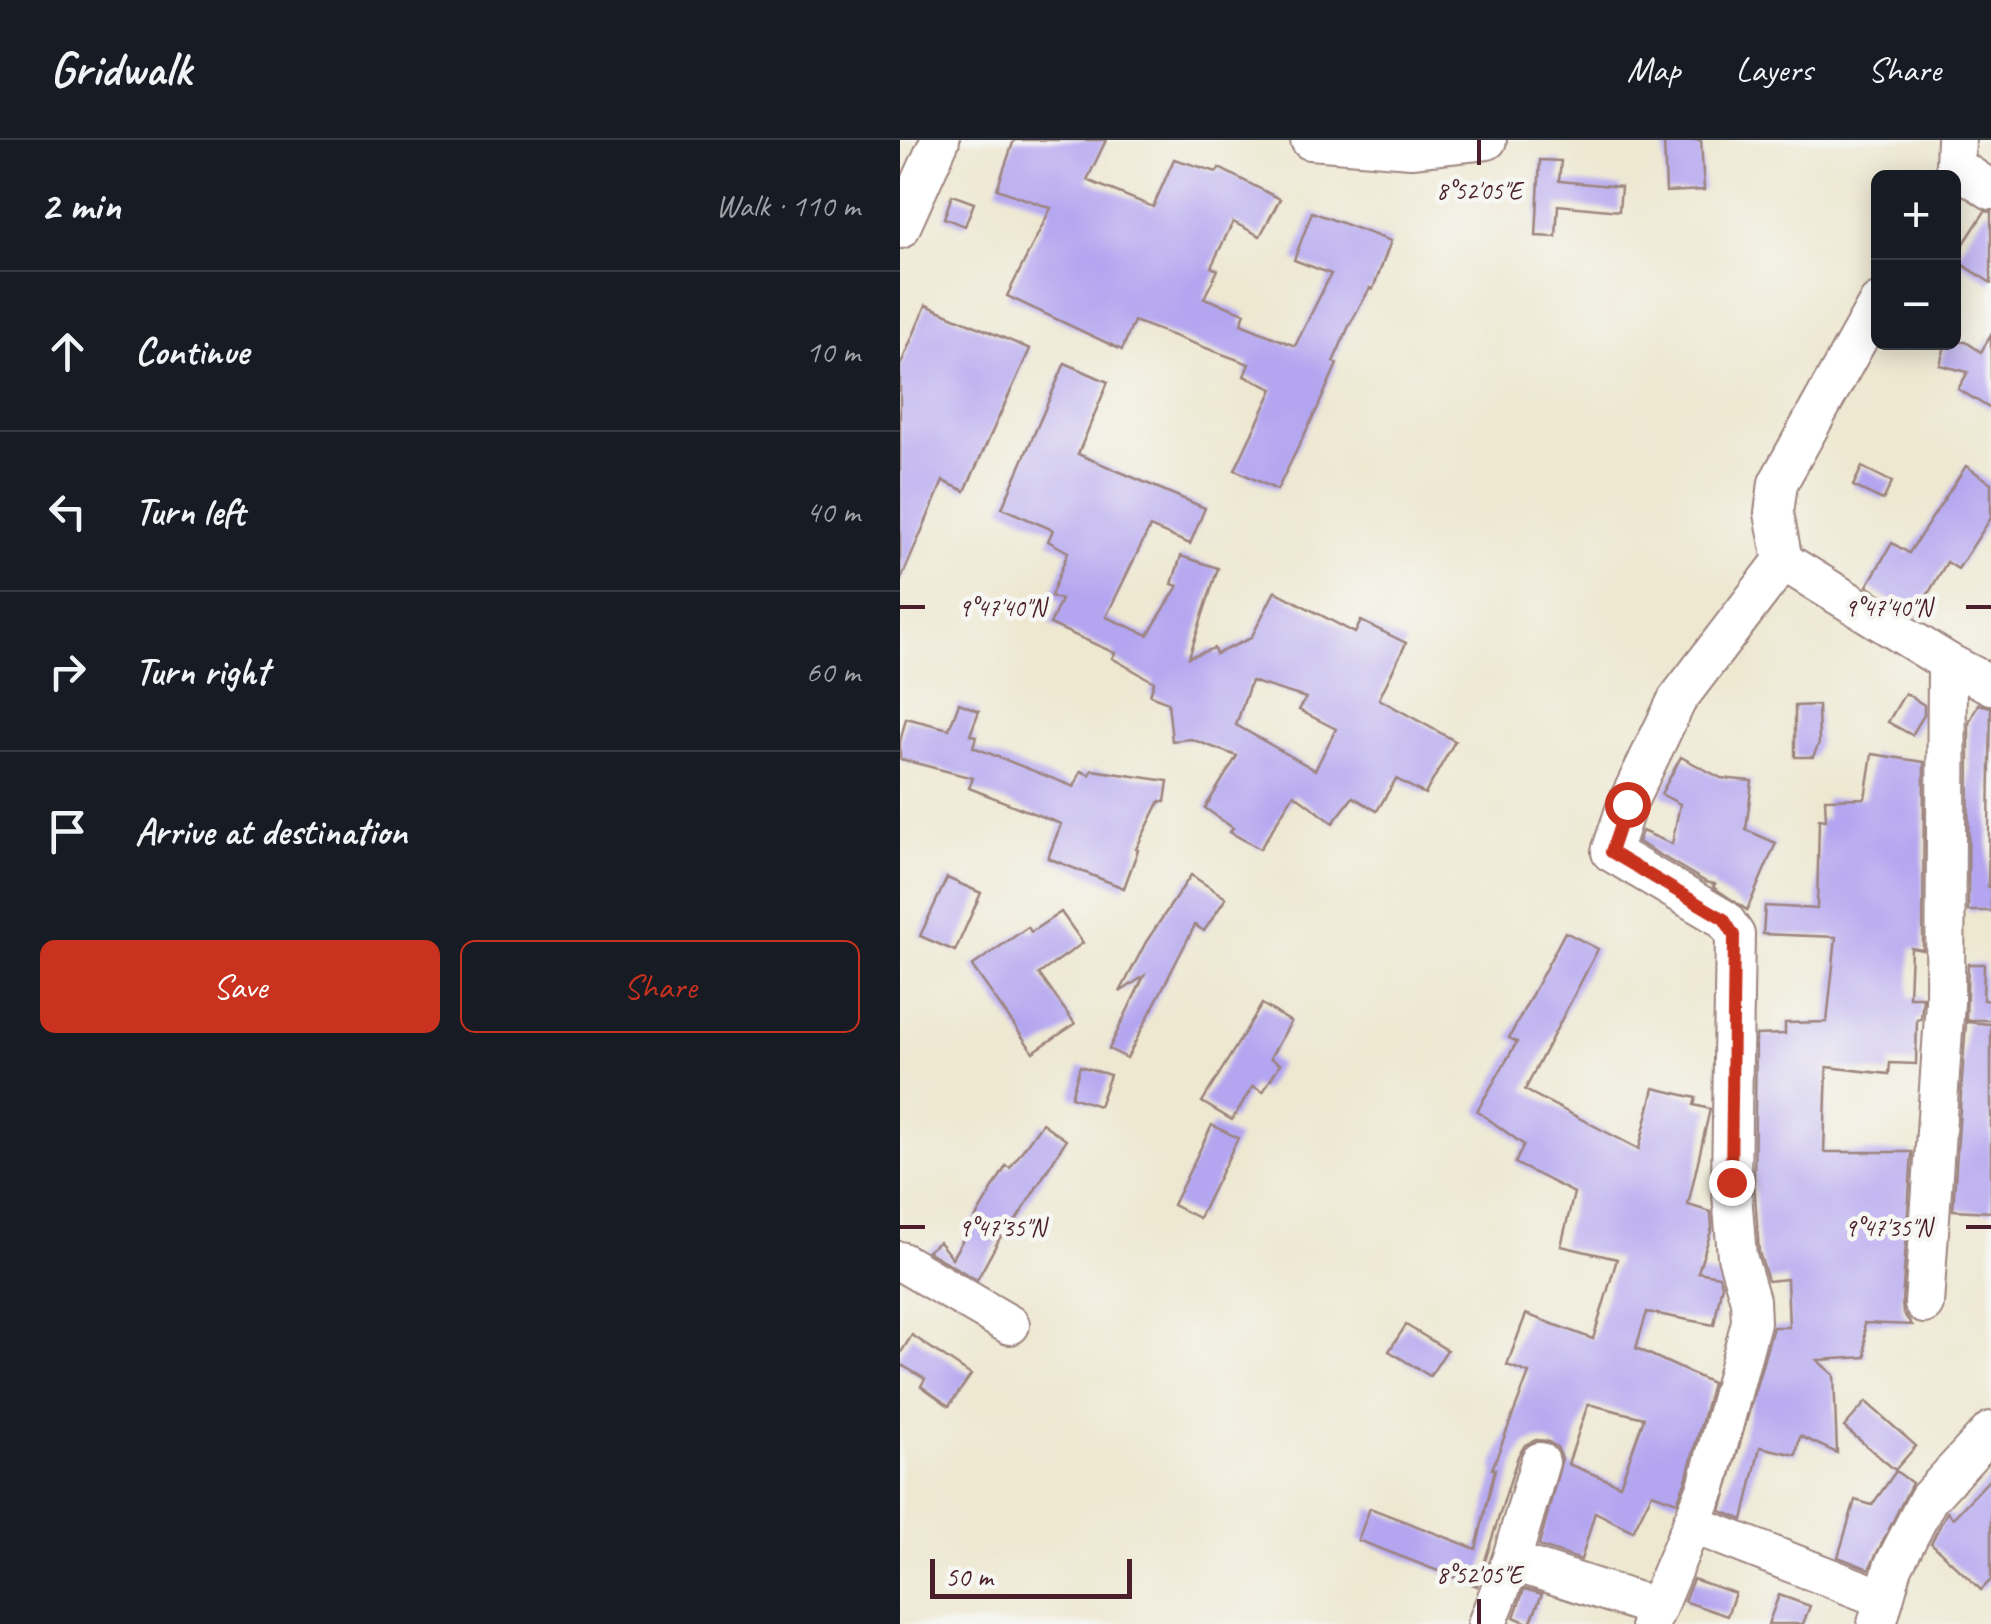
<!DOCTYPE html>
<html lang="en">
<head>
<meta charset="utf-8">
<style>
  :root { --surface:#171b24; --page:#242831; --text:#f1f3f6; --muted:#9ea1a6; --line:#363941; --accent:#c8321e }
  body { margin:0; font-family:Caveat,sans-serif; background:var(--page); color:var(--text) }
  .controls { position:absolute; right:30px; top:30px; display:grid; overflow:hidden; border-radius:15px; box-shadow:0 5px 25px #0003 }
  .controls button { width:90px; height:90px; display:grid; place-items:center; padding:0; border:0; border-bottom:2px solid var(--line); background:var(--surface); color:var(--text); font:50px sans-serif }
  .scale { position:absolute; left:30px; bottom:25px; width:202px; box-sizing:border-box; padding-left:10px; border:5px solid #4a1f2b; border-top:0; font-size:28px; line-height:35px; white-space:nowrap; color:#4a1f2b; -webkit-text-stroke:8px #f6f6f2; paint-order:stroke }
  .stop { position:absolute; width:30px; height:30px; margin:-22px; border:8px solid #c8321e; border-radius:50%; background:#fff }
  .stop.end { background:#c8321e; border-color:#fff; box-shadow:0 2px 10px #0008 }
  .list { margin:0; padding:0; list-style:none }
  h2 { display:flex; justify-content:space-between; align-items:center; height:130px; margin:0; padding:0 40px; font-size:42px }
  h2 small { font-size:32px; font-weight:400; color:var(--muted) }
  .list li { display:grid; grid-template-columns:65px 1fr auto; gap:30px; align-items:center; box-sizing:border-box; height:160px; padding:0 40px; border-top:2px solid var(--line) }
  .list b { display:block; font-size:38px; white-space:nowrap }
  .list em { font-size:32px; font-style:normal; color:var(--muted) }
  .actions { display:flex; gap:20px; padding:30px 40px }
  .actions a { flex:1; padding:22px 0; border:2px solid var(--accent); border-radius:15px; text-align:center; font-size:35px; color:var(--accent) }
  .actions .main { background:var(--accent); color:#fff }
  .icon { flex:none; width:55px; height:55px; fill:none; stroke:currentColor; stroke-width:2; stroke-linecap:round; stroke-linejoin:round }
  .map { position:relative; flex:none; width:1091px; height:1484px; overflow:hidden }
  header { display:flex; align-items:center; gap:60px; box-sizing:border-box; height:140px; padding:0 50px; background:var(--surface); border-bottom:2px solid var(--line) }
  header strong { font-size:48px }
  nav { display:flex; gap:55px; margin-inline-start:auto; font-size:35px }
  main { display:flex }
  aside { flex:1; background:var(--surface) }
  .map>svg:first-child { display:block }
</style>
</head>
<body>
<header>
<strong>Gridwalk</strong>
<nav><a>Map</a><a>Layers</a><a>Share</a></nav>
</header>
<main>
<aside>
<h2>2 min<small>Walk · 110 m</small></h2>
<ul class="list">
<li><svg class="icon" aria-label="ahead" viewBox="0 0 24 24"><path d="M12 20V5M6 11l6-6 6 6"/></svg><div><b>Continue</b></div><em>10 m</em></li>
<li><svg class="icon" aria-label="left" viewBox="0 0 24 24"><path d="M17 20v-9H6M10 6l-5 5 5 5"/></svg><div><b>Turn left</b></div><em>40 m</em></li>
<li><svg class="icon" aria-label="right" viewBox="0 0 24 24"><path d="M7 20v-9h11M14 6l5 5-5 5"/></svg><div><b>Turn right</b></div><em>60 m</em></li>
<li><svg class="icon" aria-label="arrive" viewBox="0 0 24 24"><path d="M6 21V4h12l-3 4 3 4H6"/></svg><div><b>Arrive at destination</b></div></li>
</ul>
<div class="actions"><a class="main">Save</a><a>Share</a></div>
</aside>
<div class="map">
<svg width="1091" height="1484" viewBox="0 0 1091 1484">
  <rect width="100%" height="100%" fill="#f6f6f2"/>
  <filter id="ink" filterUnits="userSpaceOnUse"><feTurbulence type="fractalNoise" baseFrequency=".01" numOctaves="2"/><feDisplacementMap in="SourceGraphic" scale="20" xChannelSelector="R" yChannelSelector="G"/><feConvolveMatrix kernelMatrix="1 2 1 2 8 2 1 2 1" color-interpolation-filters="sRGB"/></filter>
  <filter id="wash" filterUnits="userSpaceOnUse"><feTurbulence type="fractalNoise" baseFrequency=".0048" numOctaves="4" result="noise"/><feDisplacementMap in="SourceGraphic" scale="40" xChannelSelector="R" yChannelSelector="G"/><feGaussianBlur stdDeviation="2.25" result="paint"/><feColorMatrix in="noise" values="0 0 0 0 0 0 0 0 0 0 0 0 0 0 0 0 0 1.4 0 .05"/><feComposite in="paint" operator="in"/></filter>
  <g filter="url(#wash)">
    <rect width="100%" height="100%" fill="#eee8d1"/>
    <g id="blocks">
      <g fill="#b4a5f0" fill-rule="evenodd">
        <polygon points="114,0 206,0 187,40 253,67 274,19 317,32 319,28 380,59 360,96 333,82 311,127 318,130 304,158 345,173 341,184 395,206 431,134 394,120 412,72 491,101 473,149 470,148 449,186 433,222 437,224 418,267 377,350 335,330 373,249 344,236 349,224 234,181 222,210 107,156 151,68 97,49"/>
        <polygon points="764,0 801,0 804,50 766,52"/>
        <polygon points="640,20 661,21 659,41 721,47 719,71 658,65 656,97 636,96"/>
        <polygon points="52,55 74,63 65,86 44,78"/>
        <polygon points="1085,71 1091,72 1091,143 1054,119"/>
        <polygon points="26,165 130,209 65,351 43,341 0,442 0,226"/>
        <polygon points="1091,195 1091,269 1058,249 1068,232 1040,225 1046,202 1066,202 1081,212"/>
        <path d="M165 223 208 242 178 314 305 368 290 404 250 387 206 477 248 495 278 446 272 444 281 416 318 428 289 517 314 508 316 514 351 498 375 451 455 493 461 481 506 503 479 559 555 601 525 654 496 639 477 671 453 657 433 683 394 654 360 709 330 692 333 688 305 668 337 616 291 599 272 601 268 562 250 555 254 542 212 518 215 513 150 484 161 460 151 456 168 412 148 401 153 390 102 368ZM351 541 406 558 399 570 436 589 415 630 336 585Z"/>
        <polygon points="1066,326 1091,343 1091,378 1058,429 1047,422 1015,476 967,446 992,403 1009,413"/>
        <polygon points="962,327 992,342 983,360 953,346"/>
        <polygon points="1005,553 1024,565 1024,575 1012,595 988,582"/>
        <polygon points="59,563 79,571 70,595 76,596 73,607 174,647 181,631 190,635 192,630 268,641 265,662 260,661 236,709 238,710 224,748 148,718 161,684 69,648 73,638 0,619 0,602 6,578 49,589"/>
        <polygon points="1078,564 1091,567 1088,747 1091,747 1091,771 1068,771 1069,583"/>
        <polygon points="918,565 919,603 913,617 895,617 895,566"/>
        <polygon points="972,614 1024,622 1023,810 1011,808 1009,857 1023,857 1021,879 1017,879 1016,924 990,923 989,934 927,927 924,1012 1012,1012 1002,1162 1003,1173 1012,1185 964,1183 966,1217 917,1220 934,1235 937,1313 900,1296 896,1315 860,1307 843,1380 821,1371 873,1187 889,1187 887,1139 868,1141 859,1112 854,1041 856,895 885,894 885,883 927,882 936,797 863,794 865,766 917,769 919,679 926,680 925,659 965,658"/>
        <polygon points="781,617 821,638 852,641 846,690 876,703 847,770 813,747 815,744 806,742 738,702 742,691 772,704 780,664 761,654"/>
        <polygon points="291,735 326,758 304,791 295,785 227,918 209,909 244,836 220,852 246,802"/>
        <polygon points="47,738 81,753 55,811 20,796"/>
        <polygon points="161,772 183,803 139,834 175,884 133,912 72,826 128,787 131,792"/>
        <path d="M665 792 698 809 625 950 739 1009 754 948 796 958 794 965 810 969 788 1065 811 1072 812 1088 798 1132 819 1136 822 1144 814 1185 747 1172 736 1208 812 1243 786 1340 777 1362 752 1353 733 1391 695 1372 681 1420 639 1406 662 1318 657 1307 647 1301 636 1300 625 1305 618 1316 577 1446 458 1400 470 1368 576 1409 595 1329H592L629 1233 607 1225 626 1174 693 1199 717 1119 661 1106 674 1053 615 1023 624 1005 577 971 617 902 609 898ZM688 1264 744 1278 720 1345 668 1324Z"/>
        <polygon points="1068,824 1084,824 1083,860 1091,861 1091,880 1066,880"/>
        <polygon points="362,864 391,882 370,918 380,924 363,952 353,946 332,980 302,962"/>
        <polygon points="1066,882 1091,884 1091,1072 1053,1070"/>
        <polygon points="180,926 210,935 199,966 171,957"/>
        <polygon points="142,983 166,1000 105,1098 101,1096 77,1140 27,1111 39,1102 52,1118 106,1026 110,1028"/>
        <polygon points="312,985 338,998 299,1078 273,1065"/>
        <polygon points="506,1185 547,1210 530,1236 489,1211"/>
        <polygon points="12,1195 71,1235 49,1266 21,1246 25,1239 0,1224 0,1214"/>
        <polygon points="966,1262 1016,1306 995,1330 944,1287"/>
        <polygon points="996,1331 1012,1343 969,1429 938,1417 955,1360 972,1365"/>
        <polygon points="1091,1338 1091,1440 1081,1450 1031,1403 1047,1372 1053,1378"/>
        <polygon points="793,1439 835,1453 827,1476 784,1461"/>
        <polygon points="624,1449 642,1454 630,1484 614,1477"/>
        <polygon points="879,1455 910,1466 903,1484 868,1484"/>
      </g>
    </g>
  </g>
  <g filter="url(#ink)">
    <use href="#blocks" fill-opacity="0" stroke="#9c847e" stroke-width="2.5"/>
    <g fill="none" stroke-linecap="round" stroke-linejoin="round">
      <defs>
        <g id="minor">
          <polyline points="410,0 511,8 587,0"/>
          <polyline points="1056,0 1055,26 1091,50"/>
          <polyline points="0,89 40,0"/>
          <polyline points="883,421 1047,522 1091,545"/>
          <polyline points="0,1121 110,1185"/>
          <polyline points="1024,1164 1045,862 1047,522"/>
          <polyline points="792,1384 984,1459"/>
          <polyline points="611,1421 757,1468"/>
          <polyline points="587,1484 611,1421 640,1322"/>
          <polyline points="750,1484 807,1347 851,1182 850,1160 837,1116 831,1042 835,795 824,779 711,712 727,664 777,560 883,421 874,373 878,343 978,163"/>
          <polyline points="977,1484 993,1427 1028,1359 1091,1291"/>
        </g>
      </defs>
      <use href="#minor" stroke="#9c847e" stroke-width="42"/>
      <use href="#minor" stroke="#fff" stroke-width="38"/>
    </g>
  </g>
  <g fill="none" stroke-linecap="round" stroke-linejoin="round" filter="url(#ink)">
    <polyline stroke="#c8321e" stroke-width="12" points="727,664 711,712 824,779 834,795 831,1042"/>
  </g>
  <path fill="none" stroke="#4a1f2b" stroke-width="4" d="M579 0V25M0 467H25M1066 467H1091M0 1087H25M1066 1087H1091M579 1459V1484"/>
  <g font-size="25" text-anchor="middle" fill="#4a1f2b" stroke="#f6f6f2" stroke-width="9" stroke-linejoin="round" paint-order="stroke">
    <text x="579" y="59">8°52'05"E</text>
    <text x="102" y="476">9°47'40"N</text>
    <text x="988" y="476">9°47'40"N</text>
    <text x="102" y="1096">9°47'35"N</text>
    <text x="988" y="1096">9°47'35"N</text>
    <text x="579" y="1443">8°52'05"E</text>
  </g>
</svg>
<div class="controls">
<button>+</button>
<button>−</button>
</div>
<div class="scale">50 m</div>
<div class="stop" style="left:727px;top:664px"></div>
<div class="stop end" style="left:831px;top:1042px"></div>
</div>
</main>
</body>
</html>
